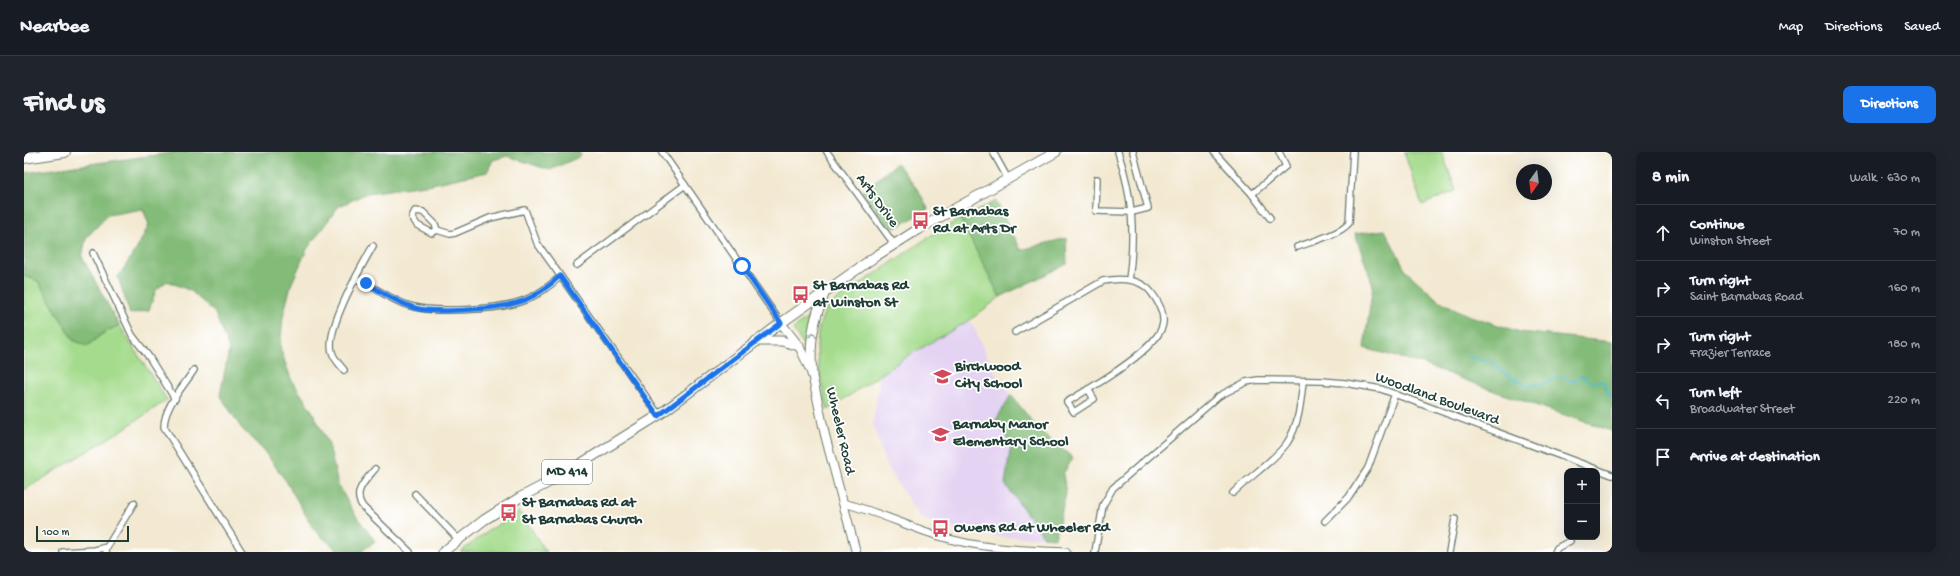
<!DOCTYPE html>
<html lang="en">
<head>
<meta charset="utf-8">
<style>
  :root { --surface:#171b24; --page:#20242c; --text:#f1f3f6; --muted:#9ea1a6; --line:#363941; --accent:#1a73e8 }
  body { margin:0; font-family:"Gochi Hand",sans-serif; background:var(--page); color:var(--text) }
  .controls { position:absolute; right:12px; bottom:12px; display:grid; overflow:hidden; border-radius:8px; box-shadow:0 4px 16px #0002 }
  .controls button { width:36px; height:36px; display:grid; place-items:center; padding:0; border:0; border-bottom:1px solid var(--line); background:var(--surface); color:var(--text); font:20px sans-serif }
  .compass { position:absolute; left:1492px; top:12px; width:36px; height:36px; border-radius:50%; background:var(--surface); box-shadow:0 4px 16px #0002; rotate:194deg }
  .scale { position:absolute; left:12px; bottom:10px; width:93px; box-sizing:border-box; padding-left:4px; border:2px solid #1f3d34; border-top:0; font-size:11px; line-height:14px; white-space:nowrap; color:#1f3d34; -webkit-text-stroke:3px #fff; paint-order:stroke }
  .stop { position:absolute; width:12px; height:12px; margin:-9px; border:3px solid #1a73e8; border-radius:50%; background:#fff }
  .stop.end { background:#1a73e8; border-color:#fff; box-shadow:0 1px 4px #0008 }
  .list { margin:0; padding:0; list-style:none }
  h2 { display:flex; justify-content:space-between; align-items:center; height:52px; margin:0; padding:0 16px; font-size:17px }
  h2 small { font-size:13px; font-weight:400; color:var(--muted) }
  .list li { display:grid; grid-template-columns:26px 1fr auto; gap:12px; align-items:center; box-sizing:border-box; height:56px; padding:0 16px; border-top:1px solid var(--line) }
  .list b { display:block; font-size:15px; white-space:nowrap }
  .list p { margin:0; font-size:13px; white-space:nowrap; color:var(--muted) }
  .list em { font-size:13px; font-style:normal; color:var(--muted) }
  .icon { flex:none; width:22px; height:22px; fill:none; stroke:currentColor; stroke-width:2; stroke-linecap:round; stroke-linejoin:round }
  .map { position:relative; flex:none; width:1588px; height:400px; overflow:hidden; border-radius:8px }
  header { display:flex; align-items:center; gap:24px; box-sizing:border-box; height:56px; padding:0 20px; background:var(--surface); border-bottom:1px solid var(--line) }
  header strong { font-size:19px }
  nav { display:flex; gap:22px; margin-inline-start:auto; font-size:14px }
  .intro { display:flex; align-items:center; justify-content:space-between; box-sizing:border-box; height:96px; padding:0 24px }
  h1 { margin:0; font-size:28px }
  .button { padding:10px 18px; border-radius:8px; background:var(--accent); color:#fff; font-size:14px; font-weight:700 }
  main { display:flex; gap:24px; padding:0 24px }
  aside { flex:1; background:var(--surface); border-radius:8px; box-shadow:0 4px 16px #0002 }
  .map>svg:first-child { display:block }
</style>
</head>
<body>
<header>
<strong>Nearbee</strong>
<nav><a>Map</a><a>Directions</a><a>Saved</a></nav>
</header>
<div class="intro"><h1>Find us</h1><a class="button">Directions</a></div>
<main>
<div class="map">
<svg width="1588" height="400" viewBox="0 0 1588 400">
  <rect width="100%" height="100%" fill="#fff"/>
  <filter id="ink" filterUnits="userSpaceOnUse"><feTurbulence type="fractalNoise" baseFrequency=".025" numOctaves="2"/><feDisplacementMap in="SourceGraphic" scale="8" xChannelSelector="R" yChannelSelector="G"/><feConvolveMatrix kernelMatrix="1 2 1 2 8 2 1 2 1" color-interpolation-filters="sRGB"/></filter>
  <filter id="wash" filterUnits="userSpaceOnUse"><feTurbulence type="fractalNoise" baseFrequency=".012" numOctaves="4" result="noise"/><feDisplacementMap in="SourceGraphic" scale="16" xChannelSelector="R" yChannelSelector="G"/><feGaussianBlur stdDeviation="0.9" result="paint"/><feColorMatrix in="noise" values="0 0 0 0 0 0 0 0 0 0 0 0 0 0 0 0 0 1.4 0 .05"/><feComposite in="paint" operator="in"/></filter>
  <g filter="url(#wash)">
    <rect width="100%" height="100%" fill="#f3e9d2"/>
    <polygon fill="#e4d3f2" points="946,168 971,221 987,243 972,268 987,293 981,332 1020,385 977,385 944,380 896,366 861,311 849,271 856,223 887,202"/>
    <g fill="#a4db8c" stroke="#628c60">
      <polygon points="1380,0 1418,0 1432,39 1398,53"/>
      <path d="M936 67 976 145 946 168 887 202 804 258C796 224 784 186 804 154L909 82Z"/>
      <polygon points="0,124 14,129 49,188 63,194 78,182 95,173 143,248 98,278 0,338"/>
      <polygon points="786,164 787,164 783,199 769,177"/>
      <polygon points="496,359 522,400 436,400 464,379"/>
    </g>
    <g fill="#83bb78" stroke="#517c56">
      <polygon points="154,0 555,0 557,4 526,18 483,4 469,8 463,20 408,32 343,41 314,55 283,97 267,133 259,164 256,196 267,227 288,259 305,293 314,333 332,364 351,389 337,400 316,400 291,379 262,329 240,299 218,277 196,243 205,198 191,161 167,139 143,129 132,138 125,158 106,162 94,125 112,98 125,73 119,57 84,63 62,86 58,105 95,173 78,182 63,194 49,188 14,129 0,124 0,21"/>
      <polygon points="873,11 896,41 904,57 872,76 862,72 838,40"/>
      <polygon points="972,49 997,98 1042,86 1043,112 976,145 936,67"/>
      <polygon points="1361,78 1382,119 1414,148 1443,163 1496,180 1588,190 1588,279 1473,240 1399,212 1340,196 1349,133 1331,82"/>
      <polygon points="987,243 1015,278 1049,306 1039,322 1042,342 1031,386 1020,385 981,332 987,293 972,268"/>
    </g>
    <g fill="none" stroke-linecap="round" stroke-linejoin="round">
      <polyline stroke="#4bb9c5" stroke-width="2" points="1443,205 1468,210 1483,223 1504,234 1522,231 1531,226 1539,225 1550,230 1557,224 1562,225 1566,230 1571,231 1575,228 1580,230 1583,242 1588,243"/>
    </g>
  </g>
  <g filter="url(#ink)">
    <g fill="none" stroke-linecap="round" stroke-linejoin="round">
      <defs>
        <g id="minor">
          <polyline points="638,0 757,171"/>
          <polyline points="803,0 870,92"/>
          <polyline points="969,0 984,27"/>
          <path d="M1094 0C1109 45 1111 82 1105 128"/>
          <polyline points="1190,0 1228,42 1246,66"/>
          <polyline points="1073,27 1072,59 1108,60 1124,56 1109,0"/>
          <polyline points="1228,42 1262,14 1255,0"/>
          <polygon points="391,59 399,60 411,72 413,78 408,81 393,73 388,65"/>
          <polyline points="413,78 426,82 431,81 466,66 501,58 513,91 635,263"/>
          <path d="M1273 95C1286 90 1317 82 1325 71L1329 0"/>
          <polyline points="69,101 108,183 125,205 151,247"/>
          <polyline points="553,113 661,33"/>
          <path d="M332 127C350 134 365 147 383 153 409 162 476 158 501 148 514 143 525 134 536 125"/>
          <path d="M991 180 1079 129C1095 126 1116 126 1127 140 1134 149 1140 161 1139 171 1136 197 1065 237 1043 250L1050 260 1070 247 1064 237"/>
          <path d="M170 218C159 235 140 255 140 275L218 400"/>
          <path d="M320 218C316 213 310 207 308 200 301 177 337 115 349 94"/>
          <path d="M351 317C341 329 327 341 340 356L386 400"/>
          <path d="M1209 341C1226 324 1249 310 1263 291 1275 273 1277 249 1279 229"/>
          <polyline points="391,342 434,387"/>
          <polyline points="1301,369 1325,345 1344,316 1371,242"/>
          <polyline points="39,400 71,398 83,395"/>
          <polyline points="82,400 83,395 110,351"/>
          <polyline points="1071,400 1079,353 1089,336 1195,244 1222,230 1234,228 1298,229 1321,231 1357,237 1588,323"/>
          <polyline points="1425,400 1431,367"/>
          <polyline points="1531,400 1533,396 1546,389"/>
        </g>
        <path id="tertiary" d="M819 351C852 359 882 374 915 384 956 397 999 398 1042 400"/>
        <polyline id="secondary" points="757,171 775,194 788,222 801,283 832,400"/>
        <g id="primary">
          <polyline points="732,189 758,189 775,194"/>
          <path d="M788 222C785 191 789 168 801 140"/>
          <polyline points="419,400 460,368 495,346 537,324 635,263 757,171 852,104 893,78 1032,0"/>
        </g>
        <polyline id="motorway" points="0,6 41,0"/>
      </defs>
      <use href="#minor" stroke="#69796b" stroke-width="8"/>
      <use href="#tertiary" stroke="#69796b" stroke-width="9"/>
      <use href="#secondary" stroke="#69796b" stroke-width="10"/>
      <use href="#primary" stroke="#69796b" stroke-width="11"/>
      <use href="#motorway" stroke="#69796b" stroke-width="12"/>
      <use href="#minor" stroke="#fff" stroke-width="5.5"/>
      <use href="#tertiary" stroke="#fff" stroke-width="7"/>
      <use href="#secondary" stroke="#fff" stroke-width="8"/>
      <use href="#primary" stroke="#fff" stroke-width="9"/>
      <use href="#motorway" stroke="#fff" stroke-width="10"/>
    </g>
    <defs><path id="oneway-chevron" d="M-2-3.5L2.5 0L-2 3.5" fill="none" stroke-width="1.6" stroke-linecap="round" stroke-linejoin="round"/></defs>
    <use stroke="#8f9e9a" href="#oneway-chevron" transform="translate(789 183) rotate(-84)"/>
  </g>
  <g fill="none" stroke-linecap="round" stroke-linejoin="round" filter="url(#ink)">
    <path stroke="#1a73e8" stroke-width="5" d="M342 131C358 140 373 151 391 156 413 162 479 157 501 148 514 143 525 134 536 124L634 264 757 171 718 114"/>
  </g>
  <defs>
    <symbol id="bus-bare" viewBox="-9 -9 18 18"><path d="M-5-6H5V4H4V6H2V4H-2V6H-4V4H-5ZM-3.5-4V0h7V-4ZM-3.5 1.2v1.5H-2V1.2ZM2 1.2v1.5H3.5V1.2Z" fill="#d1495b" stroke="#fff" stroke-width="2.5" paint-order="stroke"/></symbol>
    <symbol id="school-bare" viewBox="-9 -9 18 18"><path d="M0-5L7-2L0 1L-7-2ZM-4 1L0 2.5L4 1V4Q0 6-4 4Z" fill="#d1495b" stroke="#fff" stroke-width="2.5" paint-order="stroke"/></symbol>
  </defs>
  <g fill-rule="evenodd">
    <use href="#bus-bare" x="884" y="56" width="25" height="25"/>
    <use href="#bus-bare" x="764" y="130" width="25" height="25"/>
    <use href="#school-bare" x="906" y="212" width="25" height="25"/>
    <use href="#school-bare" x="904" y="270" width="25" height="25"/>
    <use href="#bus-bare" x="472" y="348" width="25" height="25"/>
    <use href="#bus-bare" x="904" y="364" width="25" height="25"/>
  </g>
  <g text-anchor="middle" dominant-baseline="central" stroke-width="3.5" stroke-linejoin="round" paint-order="stroke">
    <rect fill="#fff" stroke="#627771" stroke-width="1" x="518" y="308" width="50" height="24" rx="3"/>
    <g font-size="14" font-weight="bold" fill="#1f3d34">
      <text x="543" y="320">MD 414</text>
    </g>
    <g font-size="15" fill="#1f3d34" stroke="#fff">
      <text transform="translate(853 49) rotate(54)">Arts Drive</text>
      <text transform="translate(1413 247) rotate(20)">Woodland Boulevard</text>
      <text transform="translate(816 279) rotate(77)">Wheeler Road</text>
    </g>
    <g font-size="15" font-weight="bold" fill="#1f3d34" stroke="#fff" text-anchor="start">
      <text x="909" y="60">St Barnabas<tspan x="909" dy="17">Rd at Arts Dr</tspan></text>
      <text x="789" y="134">St Barnabas Rd<tspan x="789" dy="17">at Winston St</tspan></text>
      <text x="931" y="215">Birchwood<tspan x="931" dy="17">City School</tspan></text>
      <text x="929" y="273">Barnaby Manor<tspan x="929" dy="17">Elementary School</tspan></text>
      <text x="498" y="351">St Barnabas Rd at<tspan x="498" dy="17">St Barnabas Church</tspan></text>
      <text x="930" y="376">Owens Rd at Wheeler Rd</text>
    </g>
  </g>
</svg>
<div class="controls">
<button>+</button>
<button>−</button>
</div>
<svg class="compass" viewBox="-18 -18 36 36"><path d="M0-13l5 13h-10z" fill="#e53935"/><path d="M0 13l5-13h-10z" fill="#9ea1a6"/></svg>
<div class="scale">100 m</div>
<div class="stop" style="left:718px;top:114px"></div>
<div class="stop end" style="left:342px;top:131px"></div>
</div>
<aside>
<h2>8 min<small>Walk · 630 m</small></h2>
<ul class="list">
<li><svg class="icon" aria-label="ahead" viewBox="0 0 24 24"><path d="M12 20V5M6 11l6-6 6 6"/></svg><div><b>Continue</b><p>Winston Street</p></div><em>70 m</em></li>
<li><svg class="icon" aria-label="right" viewBox="0 0 24 24"><path d="M7 20v-9h11M14 6l5 5-5 5"/></svg><div><b>Turn right</b><p>Saint Barnabas Road</p></div><em>160 m</em></li>
<li><svg class="icon" aria-label="right" viewBox="0 0 24 24"><path d="M7 20v-9h11M14 6l5 5-5 5"/></svg><div><b>Turn right</b><p>Frazier Terrace</p></div><em>180 m</em></li>
<li><svg class="icon" aria-label="left" viewBox="0 0 24 24"><path d="M17 20v-9H6M10 6l-5 5 5 5"/></svg><div><b>Turn left</b><p>Broadwater Street</p></div><em>220 m</em></li>
<li><svg class="icon" aria-label="arrive" viewBox="0 0 24 24"><path d="M6 21V4h12l-3 4 3 4H6"/></svg><div><b>Arrive at destination</b></div></li>
</ul>
</aside>
</main>
</body>
</html>
